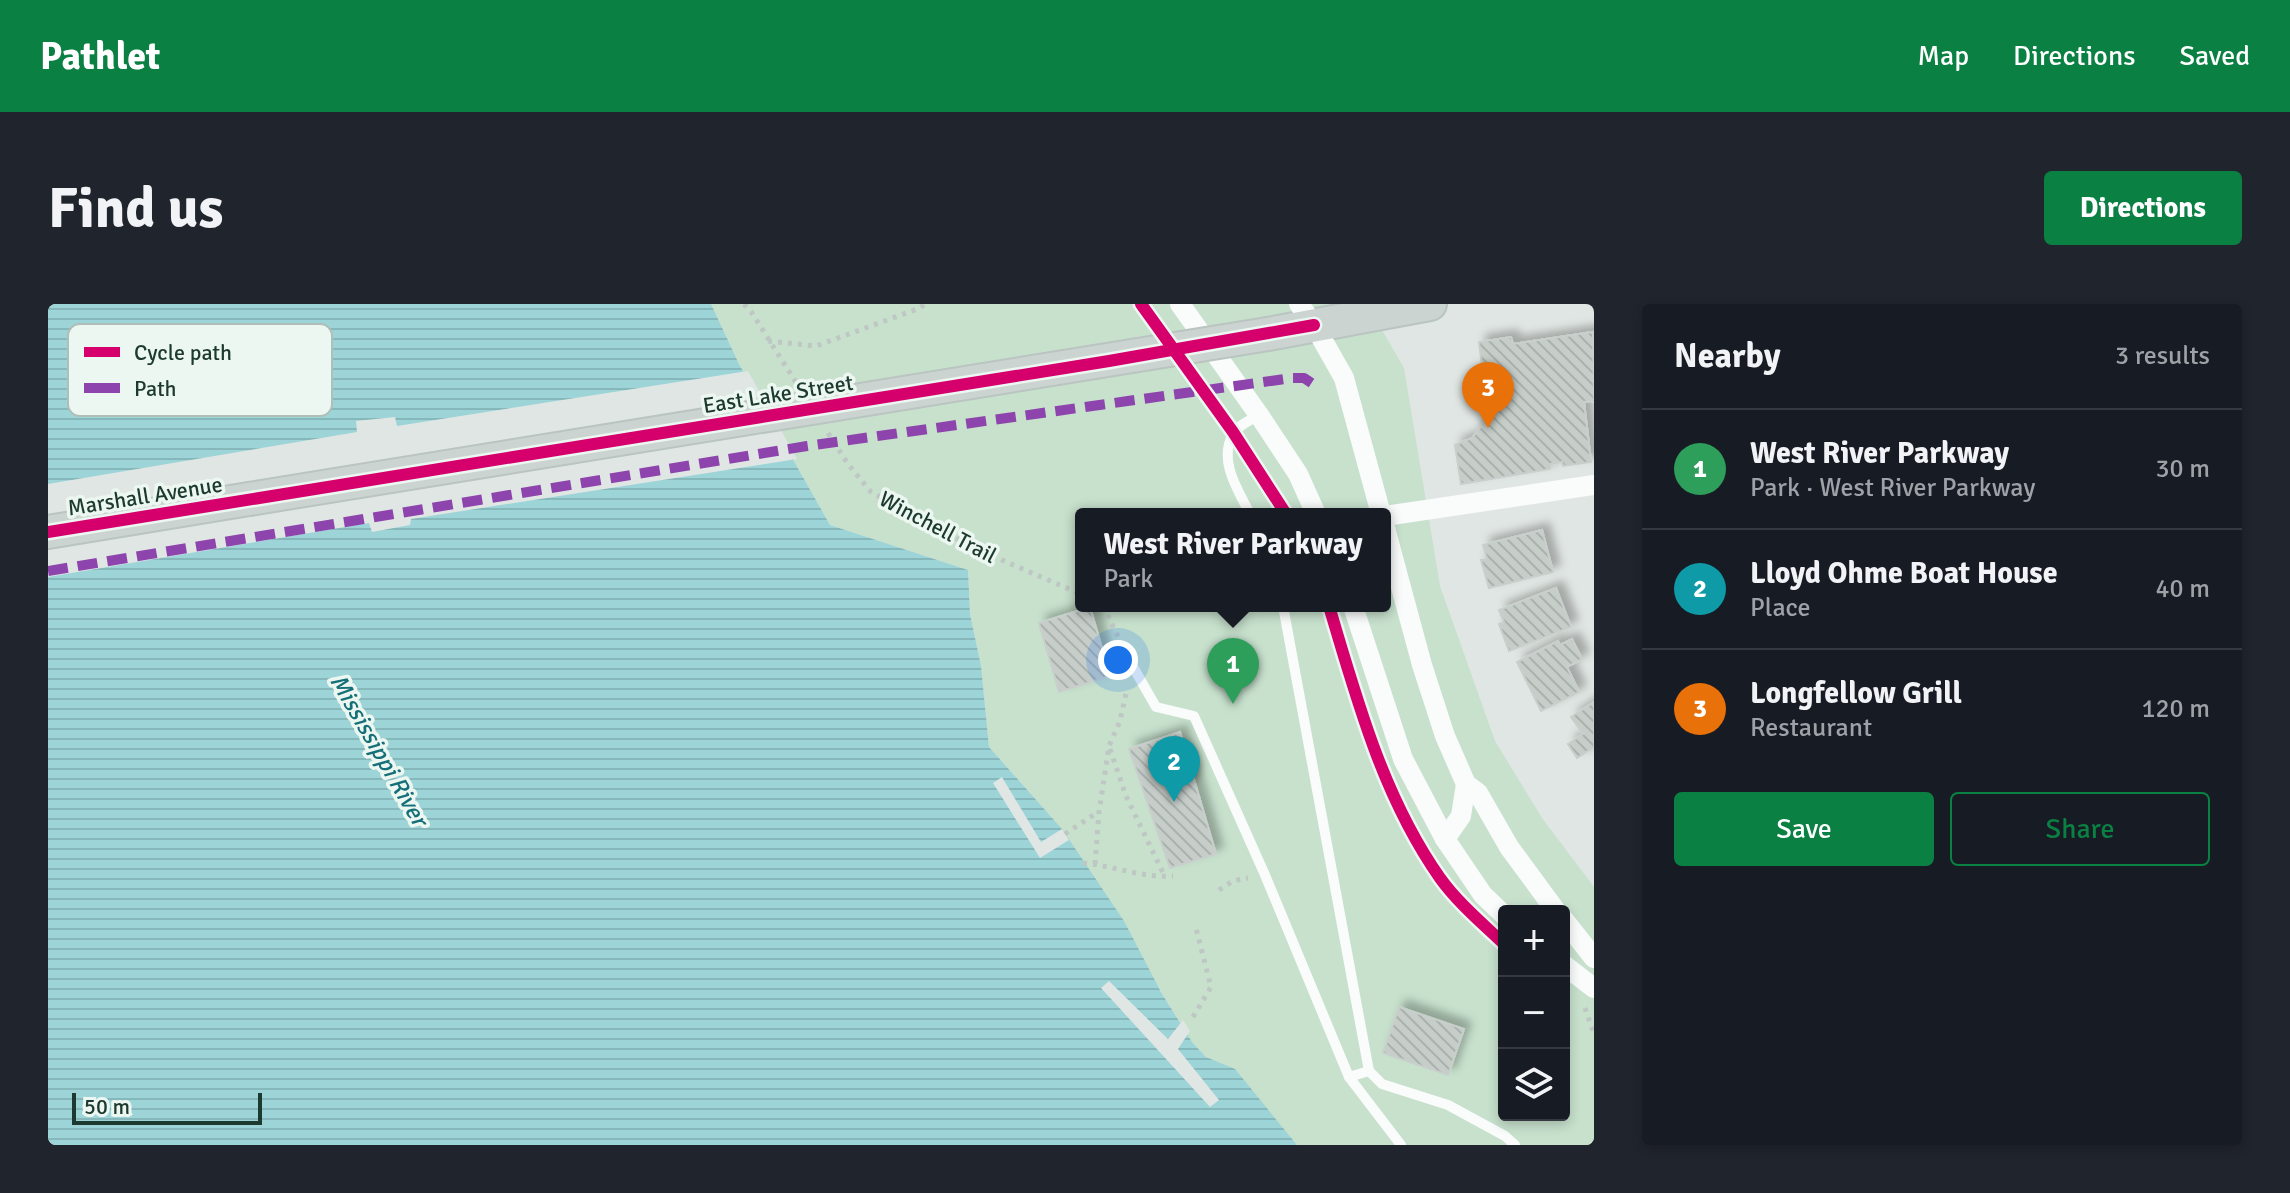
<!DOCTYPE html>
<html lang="en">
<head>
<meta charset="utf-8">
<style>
  :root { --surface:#171b24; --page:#20242c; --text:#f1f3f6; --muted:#9ea1a6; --line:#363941; --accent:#0b8043 }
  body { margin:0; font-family:Signika,sans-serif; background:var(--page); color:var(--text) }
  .controls { position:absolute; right:24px; bottom:24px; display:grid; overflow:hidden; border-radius:8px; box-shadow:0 4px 12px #0003 }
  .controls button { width:72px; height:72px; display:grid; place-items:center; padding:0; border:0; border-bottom:2px solid var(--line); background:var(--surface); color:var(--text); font:40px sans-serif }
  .scale { position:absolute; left:24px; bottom:20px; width:190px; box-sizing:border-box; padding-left:8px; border:4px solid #1d3a30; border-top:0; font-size:22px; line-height:28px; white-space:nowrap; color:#1d3a30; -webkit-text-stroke:6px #edf7f1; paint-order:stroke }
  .you { position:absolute; left:1070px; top:356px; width:28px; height:28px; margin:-20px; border:6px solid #fff; border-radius:50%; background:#1a73e8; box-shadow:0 0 0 12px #1a73e833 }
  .badge { display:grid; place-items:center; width:52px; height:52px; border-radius:50%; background:var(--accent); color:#fff; font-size:26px; font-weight:700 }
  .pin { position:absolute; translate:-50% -66px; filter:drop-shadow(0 2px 4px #0008) }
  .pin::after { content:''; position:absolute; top:42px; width:28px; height:24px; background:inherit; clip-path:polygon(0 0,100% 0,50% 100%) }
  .popup { position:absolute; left:1027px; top:204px; width:316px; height:104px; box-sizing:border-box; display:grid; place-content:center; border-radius:8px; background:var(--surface); filter:drop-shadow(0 2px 6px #0005); font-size:26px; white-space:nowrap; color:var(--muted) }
  .popup b { font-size:30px; color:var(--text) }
  .popup::after { content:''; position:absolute; left:50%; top:100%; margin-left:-16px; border:16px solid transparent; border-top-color:var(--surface) }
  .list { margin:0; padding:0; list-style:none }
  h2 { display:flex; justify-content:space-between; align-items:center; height:104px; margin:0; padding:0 32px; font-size:34px }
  h2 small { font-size:26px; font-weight:400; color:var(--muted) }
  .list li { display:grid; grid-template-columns:52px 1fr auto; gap:24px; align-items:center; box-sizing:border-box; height:120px; padding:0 32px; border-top:2px solid var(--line) }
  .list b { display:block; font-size:30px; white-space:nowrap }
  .list p { margin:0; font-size:26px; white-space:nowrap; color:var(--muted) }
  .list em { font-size:26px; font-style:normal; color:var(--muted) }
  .actions { display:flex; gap:16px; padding:24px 32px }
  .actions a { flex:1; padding:18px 0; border:2px solid var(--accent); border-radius:8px; text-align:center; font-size:28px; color:var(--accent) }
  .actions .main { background:var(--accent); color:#fff }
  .icon { flex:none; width:44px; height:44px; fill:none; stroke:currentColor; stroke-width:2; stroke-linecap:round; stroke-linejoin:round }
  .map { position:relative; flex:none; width:1546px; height:841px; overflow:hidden; border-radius:8px }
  header { display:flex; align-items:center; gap:48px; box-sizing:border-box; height:112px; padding:0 40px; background:var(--accent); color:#fff }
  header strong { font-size:38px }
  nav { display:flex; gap:44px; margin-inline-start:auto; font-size:28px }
  .intro { display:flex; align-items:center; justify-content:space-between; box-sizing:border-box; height:192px; padding:0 48px }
  h1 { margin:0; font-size:56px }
  .button { padding:20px 36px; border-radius:8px; background:var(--accent); color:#fff; font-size:28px; font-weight:700 }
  main { display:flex; gap:48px; padding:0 48px }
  aside { flex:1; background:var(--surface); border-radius:8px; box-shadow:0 4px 12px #0003 }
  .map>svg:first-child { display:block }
</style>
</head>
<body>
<header>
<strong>Pathlet</strong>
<nav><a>Map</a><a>Directions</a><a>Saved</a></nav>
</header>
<div class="intro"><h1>Find us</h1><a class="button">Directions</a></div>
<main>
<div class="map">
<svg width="1546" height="841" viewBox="0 0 1546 841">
  <defs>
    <pattern id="water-rules" width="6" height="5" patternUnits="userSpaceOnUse" patternTransform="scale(2)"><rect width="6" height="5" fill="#9cd4d8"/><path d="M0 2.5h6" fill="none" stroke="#86b7ba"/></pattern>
    <pattern id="building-back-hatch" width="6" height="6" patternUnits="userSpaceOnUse" patternTransform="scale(2)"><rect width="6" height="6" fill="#c7ceca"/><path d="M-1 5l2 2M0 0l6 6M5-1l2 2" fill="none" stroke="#aab2ae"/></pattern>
    <filter id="shadow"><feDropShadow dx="7" dy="-7" stdDeviation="4" flood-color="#0004"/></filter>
  </defs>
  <rect width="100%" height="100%" fill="#e0e6e3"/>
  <path fill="#c7e1cd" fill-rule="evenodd" d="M663 0H1319L1356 64 1392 282 1447 437 1494 514 1546 583V841H1249L1187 766 1158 753 1144 738 1014 525 941 443 933 362 922 310 920 266 782 221 691 60ZM1033 210H1337V302H1033ZM1456 607H1516V811H1456Z"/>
  <polygon fill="url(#water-rules)" points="0,0 663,0 691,60 782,221 920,266 922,310 933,362 941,443 1014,525 1076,617 1113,688 1144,738 1158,753 1187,765 1249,841 0,841"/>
  <g fill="#e0e6e3">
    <polygon points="700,67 749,155 363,215 362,221 324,228 321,219 0,273 0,180 309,128 308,117 347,113 349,122"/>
    <polygon points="954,473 993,538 1014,525 1021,536 992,554 945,479"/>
    <polygon points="1061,677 1120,735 1135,716 1142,727 1130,745 1171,796 1162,803 1053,684"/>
  </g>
  <g fill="url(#building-back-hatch)" stroke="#c8cfcc" stroke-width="2" filter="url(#shadow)">
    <polygon points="1545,28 1546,97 1536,98 1543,158 1515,162 1514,158 1502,160 1502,165 1413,180 1407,141 1424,134 1438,116 1442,96 1443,72 1435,70 1431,38 1463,33 1465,40"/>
    <polygon points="1494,226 1505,268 1441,284 1433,256 1439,255 1435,241"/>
    <polygon points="1508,284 1523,323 1461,347 1451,320 1456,318 1451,306"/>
    <polygon points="1042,303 1062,372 1011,388 991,319"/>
    <polygon points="1524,335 1534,355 1519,363 1531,388 1493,407 1469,358 1510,337 1512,341"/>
    <polygon points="1546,398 1546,443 1529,454 1520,440 1535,430 1523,413"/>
    <polygon points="1132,428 1168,550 1122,564 1081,445"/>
    <polygon points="1351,703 1416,725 1400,771 1335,749"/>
  </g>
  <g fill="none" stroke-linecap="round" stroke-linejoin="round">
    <defs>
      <g id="primary">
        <polyline points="1220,30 1382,0"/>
        <polyline points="0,228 201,195"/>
      </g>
    </defs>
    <use href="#primary" stroke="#bac4c0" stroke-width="36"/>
    <g stroke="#bec7c4" stroke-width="5" stroke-dasharray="4 6" stroke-linecap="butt">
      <polyline points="696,0 704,9 749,80"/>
      <polyline points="720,37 768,42 872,4 877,0"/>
      <polyline points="780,129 800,160 823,188 928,245 1033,290"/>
      <polyline points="1055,302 1078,349"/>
      <polyline points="1062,445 1078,492 1117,573"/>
      <polyline points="1017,530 1050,508"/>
      <path d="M1035 559C1066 562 1094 574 1125 572"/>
      <polyline points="1047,560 1051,508 1061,442 1072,417 1079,385"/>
      <polyline points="1171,586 1185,577 1200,574"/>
      <polyline points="1537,704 1546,730"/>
      <polyline points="1145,713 1163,683 1147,620"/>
    </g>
    <g stroke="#fafbfb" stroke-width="10">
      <path d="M1202 210C1190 186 1170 157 1185 130 1189 122 1203 116 1211 111"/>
      <polyline points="1235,302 1321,767 1301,773"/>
      <polyline points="1084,361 1108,403 1146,412 1217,571 1301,773 1353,841"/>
      <polyline points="1321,767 1334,780 1400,801 1457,832 1467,841"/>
    </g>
    <g stroke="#fafbfb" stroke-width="20">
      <polyline points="1132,0 1211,111 1250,170 1268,210"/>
      <polyline points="1251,0 1266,21 1296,74 1333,210"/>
      <polyline points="1337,212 1546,181"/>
      <polyline points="1337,224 1374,361 1397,432 1418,480 1430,489 1461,543 1508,607"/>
      <polyline points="1305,302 1355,455 1397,535 1435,591 1456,611"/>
      <polyline points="1397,535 1413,512 1418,480"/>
      <polyline points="1516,616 1546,654"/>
      <polyline points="1516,661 1546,684"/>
    </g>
    <use href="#primary" stroke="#cbd4d1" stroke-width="32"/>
    <defs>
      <polyline id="primary-bridge" points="201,195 1220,30"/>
    </defs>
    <use href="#primary-bridge" stroke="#bac4c0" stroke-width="36" stroke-linecap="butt"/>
    <use href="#primary-bridge" stroke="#cbd4d1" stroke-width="32"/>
    <polyline stroke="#8e44ad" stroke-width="10" stroke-dasharray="20 10" stroke-linecap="butt" points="0,267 759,142 1244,74 1256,74 1268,82"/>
    <defs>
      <g id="cycleway">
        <polyline points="1093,0 1185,128 1238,210"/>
        <polyline points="0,228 1061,57 1266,21"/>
        <path d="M1281 302C1309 396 1335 493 1392 574 1410 599 1434 619 1456 640"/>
      </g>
    </defs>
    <use href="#cycleway" stroke="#edf7f1" stroke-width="17"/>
    <use href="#cycleway" stroke="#d6006c" stroke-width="12"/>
  </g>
  <g text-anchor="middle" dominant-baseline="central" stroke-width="7" stroke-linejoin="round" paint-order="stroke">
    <g font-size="22" fill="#1d3a30" stroke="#edf7f1">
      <text transform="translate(730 90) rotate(-9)">East Lake Street</text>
      <text transform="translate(97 192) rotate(-9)">Marshall Avenue</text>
      <text transform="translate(890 223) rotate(28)">Winchell Trail</text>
    </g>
    <g font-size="24" font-style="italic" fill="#146f79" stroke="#edf7f1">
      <text transform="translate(331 446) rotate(60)">Mississippi River</text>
    </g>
  </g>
  <rect x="20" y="20" width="264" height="92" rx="12" fill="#edf7f1" stroke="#afbeb7" stroke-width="2"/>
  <rect x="36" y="43" width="36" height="10" fill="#d6006c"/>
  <rect x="36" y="79" width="36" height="10" fill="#8e44ad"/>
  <g font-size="22" fill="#1d3a30">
    <text x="86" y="56">Cycle path</text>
    <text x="86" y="92">Path</text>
  </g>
</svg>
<div class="controls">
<button>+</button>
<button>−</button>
<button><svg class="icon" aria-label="layers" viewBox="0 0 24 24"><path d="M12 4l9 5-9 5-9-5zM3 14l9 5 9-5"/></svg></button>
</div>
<div class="scale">50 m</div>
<div class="you"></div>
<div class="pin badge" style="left:1185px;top:400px;background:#2e9e5b">1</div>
<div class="popup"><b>West River Parkway</b>Park</div>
<div class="pin badge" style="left:1126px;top:498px;background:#0f9aa8">2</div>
<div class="pin badge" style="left:1440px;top:124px;background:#e8710a">3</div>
</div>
<aside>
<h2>Nearby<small>3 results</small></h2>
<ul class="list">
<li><span class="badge" style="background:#2e9e5b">1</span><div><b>West River Parkway</b><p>Park · West River Parkway</p></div><em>30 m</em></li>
<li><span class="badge" style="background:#0f9aa8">2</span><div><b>Lloyd Ohme Boat House</b><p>Place</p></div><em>40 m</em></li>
<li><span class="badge" style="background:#e8710a">3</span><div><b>Longfellow Grill</b><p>Restaurant</p></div><em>120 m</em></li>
</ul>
<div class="actions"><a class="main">Save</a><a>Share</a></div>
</aside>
</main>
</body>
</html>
